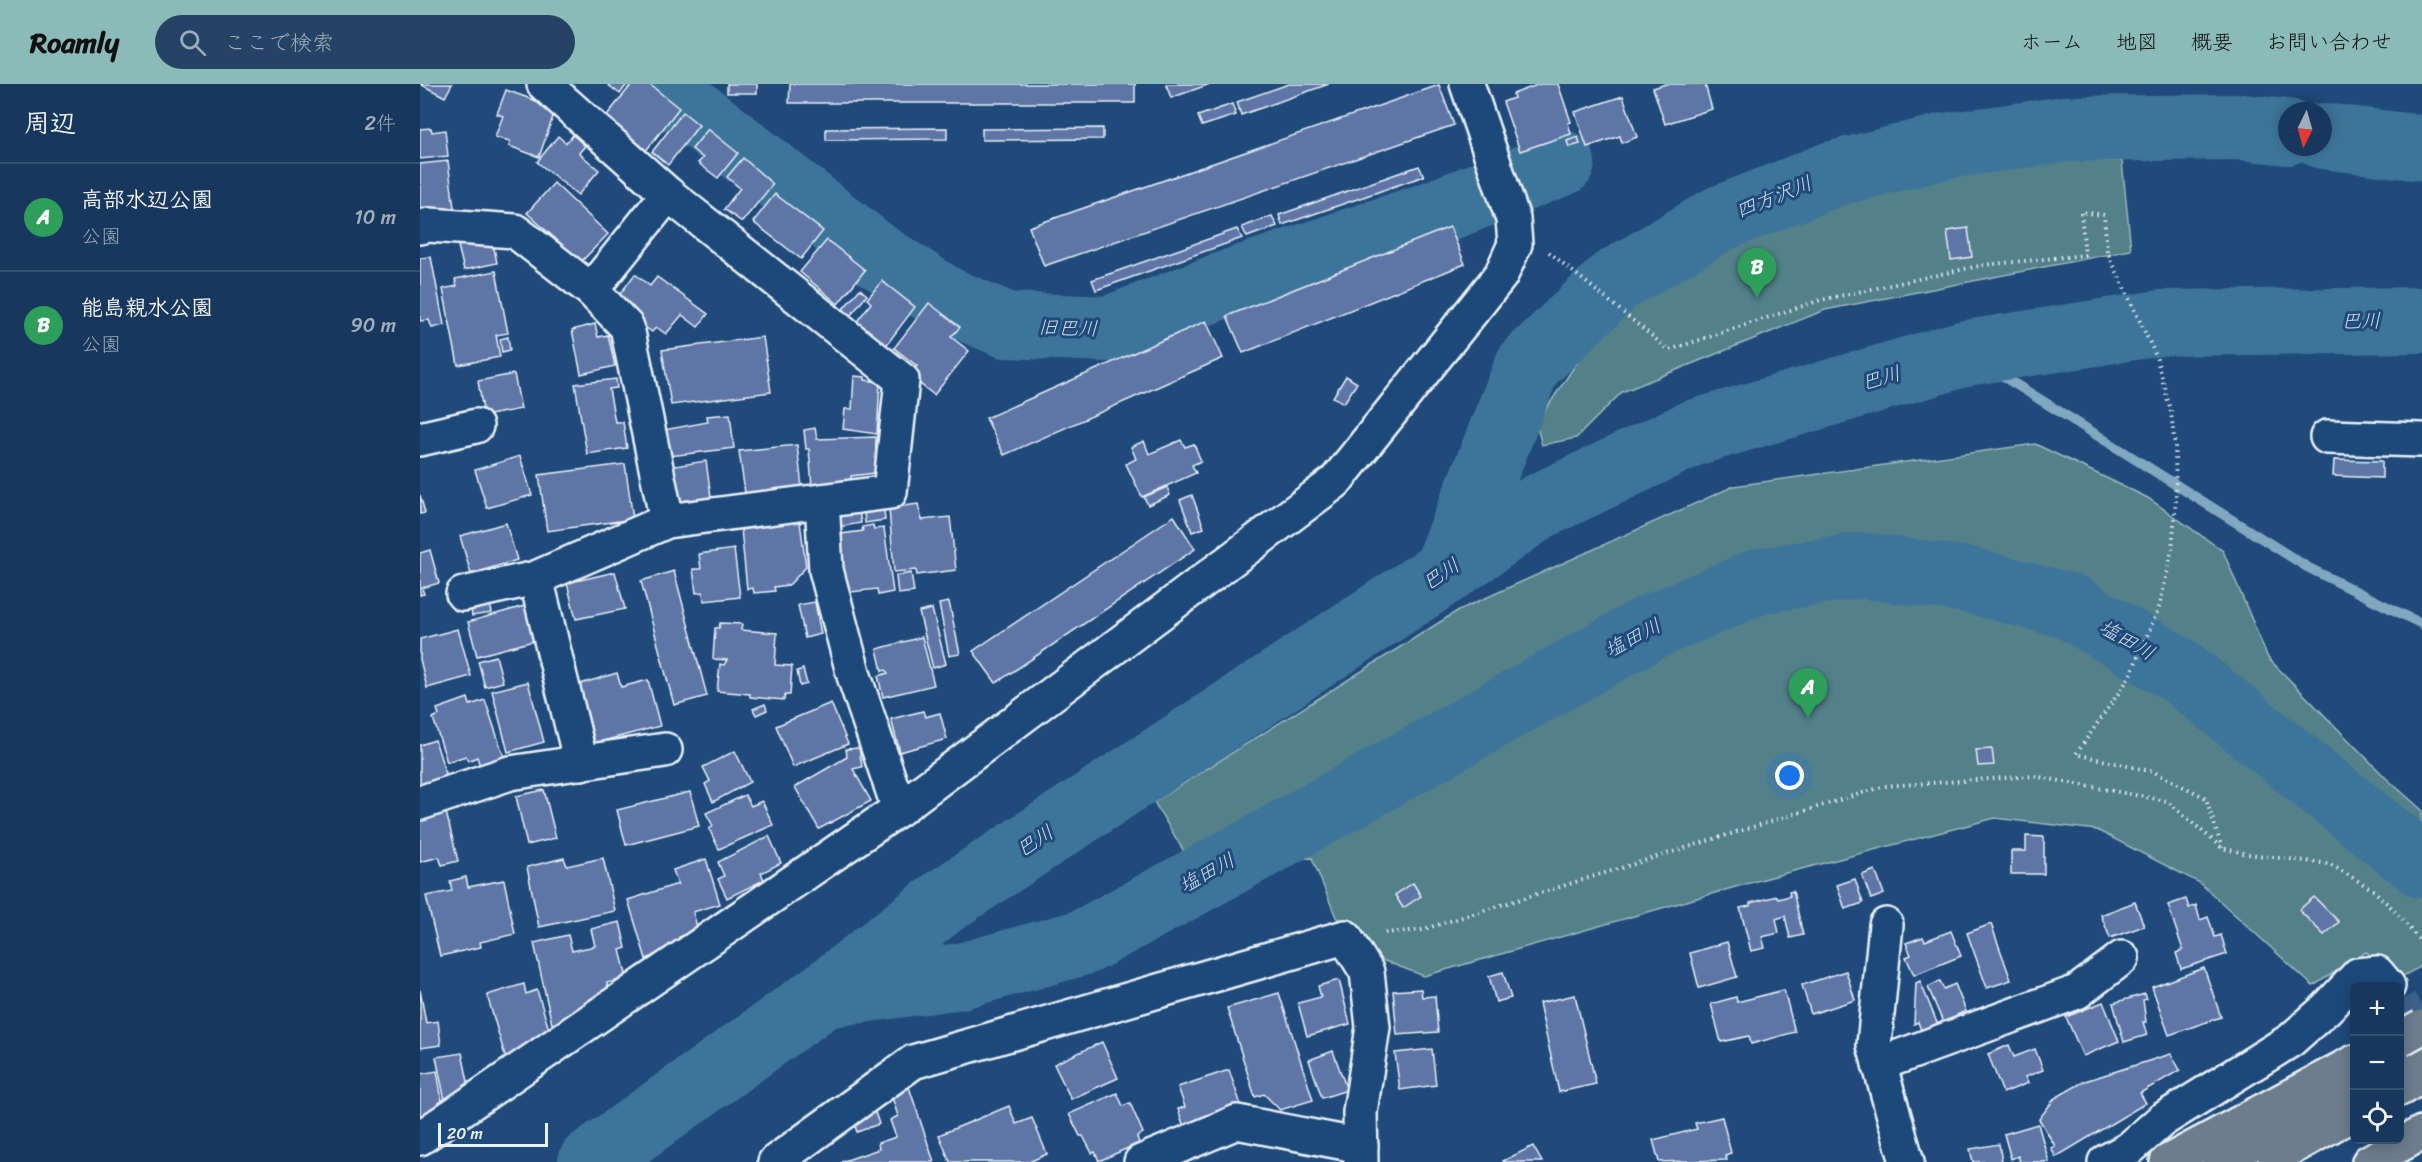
<!DOCTYPE html>
<html lang="ja">
<head>
<meta charset="utf-8">
<style>
  :root { --surface:#17385c; --page:#244365; --text:#f1f3f6; --muted:#9eacbb; --line:#365272; --accent:#8bbbb9 }
  body { margin:0; font-family:Sriracha,"Klee One",sans-serif; background:var(--page); color:var(--text) }
  .controls { position:absolute; right:18px; bottom:18px; display:grid; overflow:hidden; border-radius:9px; box-shadow:0 3px 15px #0003 }
  .controls button { width:54px; height:54px; display:grid; place-items:center; padding:0; border:0; border-bottom:2px solid var(--line); background:var(--surface); color:var(--text); font:30px sans-serif }
  .compass { position:absolute; left:1858px; top:18px; width:54px; height:54px; border-radius:50%; background:var(--surface); box-shadow:0 3px 15px #0003; rotate:185deg }
  .scale { position:absolute; left:18px; bottom:15px; width:110px; box-sizing:border-box; padding-left:6px; border:3px solid #e8f1f8; border-top:0; font-size:16px; line-height:21px; white-space:nowrap; color:#e8f1f8; -webkit-text-stroke:4px #1f4a7a; paint-order:stroke }
  .you { position:absolute; left:1370px; top:692px; width:21px; height:21px; margin:-15px; border:4px solid #fff; border-radius:50%; background:#1a73e8; box-shadow:0 0 0 9px #1a73e833 }
  .badge { display:grid; place-items:center; width:39px; height:39px; border-radius:50%; background:var(--accent); color:#fff; font-size:20px; font-weight:700 }
  .pin { position:absolute; translate:-50% -50px; filter:drop-shadow(0 2px 3px #0008) }
  .pin::after { content:''; position:absolute; top:32px; width:21px; height:18px; background:inherit; clip-path:polygon(0 0,100% 0,50% 100%) }
  .list { margin:0; padding:0; list-style:none }
  h2 { display:flex; justify-content:space-between; align-items:center; height:78px; margin:0; padding:0 24px; font-size:26px }
  h2 small { font-size:20px; font-weight:400; color:var(--muted) }
  .list li { display:grid; grid-template-columns:39px 1fr auto; gap:18px; align-items:center; box-sizing:border-box; height:108px; padding:0 24px; border-top:2px solid var(--line) }
  .list b { display:block; font-size:22px; white-space:nowrap }
  .list p { margin:0; font-size:20px; white-space:nowrap; color:var(--muted) }
  .list em { font-size:20px; font-style:normal; color:var(--muted) }
  .icon { flex:none; width:33px; height:33px; fill:none; stroke:currentColor; stroke-width:2; stroke-linecap:round; stroke-linejoin:round }
  .map { position:relative; flex:none; width:2002px; height:1078px; overflow:hidden }
  header { display:flex; align-items:center; gap:36px; box-sizing:border-box; height:84px; padding:0 30px; background:var(--accent); color:#111 }
  header strong { font-size:28px }
  nav { display:flex; gap:33px; margin-inline-start:auto; font-size:21px }
  .search { width:420px; height:54px; background:var(--page); display:flex; align-items:center; gap:15px; box-sizing:border-box; padding:0 21px; border-radius:33px; color:var(--muted); font-size:22px }
  main { display:flex }
  aside { flex:1; background:var(--surface) }
  .map>svg:first-child { display:block }
</style>
</head>
<body>
<header>
<strong>Roamly</strong>
<div class="search"><svg class="icon" aria-label="search" viewBox="0 0 24 24"><circle cx="10" cy="10" r="6"/><path d="M15 15l6 6"/></svg>ここで検索</div>
<nav><a>ホーム</a><a>地図</a><a>概要</a><a>お問い合わせ</a></nav>
</header>
<main>
<aside>
<h2>周辺<small>2件</small></h2>
<ul class="list">
<li><span class="badge" style="background:#2e9e5b">A</span><div><b>高部水辺公園</b><p>公園</p></div><em>10 m</em></li>
<li><span class="badge" style="background:#2e9e5b">B</span><div><b>能島親水公園</b><p>公園</p></div><em>90 m</em></li>
</ul>
</aside>
<div class="map">
<svg width="2002" height="1078" viewBox="0 0 2002 1078">
  <rect width="100%" height="100%" fill="#1f4a7a"/>
  <filter id="ink" filterUnits="userSpaceOnUse"><feTurbulence type="fractalNoise" baseFrequency=".0167" numOctaves="2"/><feDisplacementMap in="SourceGraphic" scale="12" xChannelSelector="R" yChannelSelector="G"/><feConvolveMatrix kernelMatrix="1 2 1 2 8 2 1 2 1" color-interpolation-filters="sRGB"/></filter>
  <g filter="url(#ink)">
    <g fill="#538089" stroke="#9eb8c0" stroke-width="1.5">
      <polygon points="1539,74 1702,77 1711,166 1405,226 1202,308 1156,354 1122,361 1116,340 1154,283 1216,201 1332,131"/>
      <polygon points="1615,360 1728,414 1803,467 1848,574 1966,694 2002,726 2002,882 1983,892 1946,868 1893,902 1780,799 1677,746 1575,734 1340,796 1004,892 949,871 916,833 892,774 771,779 734,718 1039,526 1314,402"/>
    </g>
    <g fill="none" stroke-linecap="round" stroke-linejoin="round">
      <polyline stroke="#82a7c0" stroke-width="10" points="1546,269 1887,483 2002,540"/>
      <g stroke="#3e759a" stroke-width="66">
        <polyline points="239,0 456,171 527,216 586,241 689,245 814,197 1012,130 1142,79"/>
        <polyline points="1903,52 2002,64"/>
        <polyline points="1026,487 1108,281 1195,197 1299,135 1413,90 1525,62 1646,45 1821,43 1867,48"/>
        <polyline points="404,911 541,892 664,858 839,763 1229,544 1339,497 1440,481 1549,496 1651,523 1760,587 2002,781"/>
        <polyline points="171,1078 404,911 526,816 1026,487 1118,423 1273,349 1546,269 1740,239 2002,236"/>
      </g>
    </g>
    <g fill="#5f75a6" stroke="#e8f1f8" stroke-width="1.5">
      <polygon points="0,0 32,0 25,13"/>
      <polygon points="187,0 207,0 200,10"/>
      <polygon points="212,0 229,0 259,24 225,68 184,35"/>
      <rect x="307" y="0" width="30" height="9"/>
      <polygon points="370,0 715,0 715,19 369,19"/>
      <polygon points="746,0 790,0 751,14"/>
      <polygon points="869,0 909,0 821,31 817,18"/>
      <polygon points="1120,0 1138,0 1151,38 1148,39 1151,50 1100,67 1083,18 1094,14 1093,10"/>
      <polygon points="1246,0 1285,0 1292,25 1245,40 1233,4"/>
      <polygon points="1019,1 1034,41 624,182 609,143"/>
      <polygon points="86,6 136,24 119,73 89,62 90,57 75,53 83,32 77,30"/>
      <polygon points="1203,12 1217,53 1202,59 1200,52 1167,63 1155,28"/>
      <polygon points="812,20 816,31 782,42 778,32"/>
      <polygon points="263,28 279,41 248,81 232,68"/>
      <polygon points="11,44 12,48 25,46 28,72 0,75 0,45"/>
      <polygon points="527,44 527,55 406,56 406,45"/>
      <polygon points="683,44 683,55 562,56 562,45"/>
      <polygon points="288,45 318,69 298,94 278,79 283,74 272,65"/>
      <polygon points="153,51 165,62 159,69 179,86 158,111 117,78 138,52 146,59"/>
      <polygon points="1158,53 1160,60 1149,63 1147,57"/>
      <polygon points="323,74 353,100 322,138 304,125 320,104 307,93"/>
      <polygon points="28,77 34,124 0,124 0,80"/>
      <polygon points="999,82 1004,92 862,141 859,131"/>
      <polygon points="134,99 188,150 161,178 107,129"/>
      <polygon points="355,110 403,147 381,175 333,138"/>
      <polygon points="852,132 857,142 827,153 822,143"/>
      <polygon points="1030,143 1045,180 823,269 807,232"/>
      <polygon points="1548,144 1552,173 1531,176 1527,147"/>
      <polygon points="817,145 822,154 676,206 672,196"/>
      <polygon points="72,154 77,179 44,186 38,162"/>
      <polygon points="407,156 445,186 418,220 380,188"/>
      <polygon points="11,173 24,241 12,244 9,236 0,237 0,174"/>
      <polygon points="76,187 88,249 76,251 80,273 38,281 23,205 37,202 35,195"/>
      <polygon points="215,190 230,202 237,193 288,230 278,243 262,231 246,250 236,243 232,248 215,236 220,231 197,214"/>
      <polygon points="462,197 495,223 465,263 435,240 451,219 447,215"/>
      <polygon points="440,205 447,211 431,231 423,225"/>
      <polygon points="509,219 540,243 531,253 549,267 514,311 490,292 497,282 474,264"/>
      <polygon points="786,237 803,274 584,371 566,334"/>
      <polygon points="175,240 178,253 188,251 195,282 161,290 152,246"/>
      <polygon points="88,253 90,266 82,268 80,255"/>
      <polygon points="343,253 351,308 251,321 242,266"/>
      <polygon points="94,290 101,325 64,332 58,297"/>
      <polygon points="434,292 445,293 445,296 460,298 457,350 423,345 425,325 432,325"/>
      <polygon points="926,292 937,299 924,319 913,313"/>
      <polygon points="196,295 197,304 189,305 195,338 203,338 207,364 167,370 155,300"/>
      <polygon points="310,330 314,364 242,373 238,347 288,338 287,332"/>
      <polygon points="395,344 397,355 456,353 455,389 431,392 432,400 392,403 389,365 386,365 384,346"/>
      <polygon points="761,356 765,363 774,360 781,377 772,381 776,389 722,413 706,380 716,375 711,363 724,357 729,370"/>
      <polygon points="377,361 382,403 325,409 319,367"/>
      <polygon points="100,372 112,411 67,424 55,386"/>
      <polygon points="1914,376 1962,377 1962,394 1913,392"/>
      <polygon points="286,377 291,413 260,419 254,382"/>
      <polygon points="205,380 213,435 127,447 119,391"/>
      <polygon points="747,403 750,411 728,421 724,413"/>
      <polygon points="0,411 5,429 0,430"/>
      <polygon points="772,411 784,444 772,448 760,416"/>
      <polygon points="498,420 502,436 530,433 536,486 497,491 496,486 474,488 469,424"/>
      <polygon points="464,426 465,436 445,439 444,428"/>
      <polygon points="439,427 441,439 419,443 417,431"/>
      <polygon points="754,432 775,465 576,599 553,567"/>
      <polygon points="380,438 386,483 369,501 354,503 355,507 334,509 333,504 327,505 321,445"/>
      <polygon points="86,439 97,476 51,490 40,452"/>
      <polygon points="453,441 454,445 464,444 473,508 458,511 457,505 422,509 414,451 443,447 442,443"/>
      <polygon points="314,465 320,513 284,517 283,508 276,509 273,485 281,485 279,470"/>
      <polygon points="10,466 19,499 2,504 4,510 0,511 0,469"/>
      <polygon points="254,487 287,612 254,621 221,497"/>
      <polygon points="195,488 205,525 156,535 147,499"/>
      <polygon points="491,489 494,508 478,510 476,492"/>
      <polygon points="395,518 401,550 385,554 378,521"/>
      <polygon points="529,518 540,570 529,572 519,520"/>
      <polygon points="70,520 72,529 52,532 51,524"/>
      <polygon points="108,521 117,556 57,572 48,538"/>
      <polygon points="512,525 526,580 513,584 499,528"/>
      <polygon points="300,539 322,540 321,546 357,549 355,581 372,582 370,611 365,611 364,616 330,613 330,610 297,607 300,580 304,581 307,576 293,575 295,544 299,544"/>
      <polygon points="38,545 51,592 7,604 0,575 0,555"/>
      <polygon points="502,553 514,601 463,613 458,592 468,589 466,586 462,587 457,565"/>
      <polygon points="76,572 83,598 65,603 58,577"/>
      <polygon points="383,585 387,600 380,602 377,587"/>
      <polygon points="197,589 201,603 228,596 240,642 175,659 160,600"/>
      <polygon points="108,598 124,658 88,668 72,607"/>
      <polygon points="48,614 50,621 65,616 85,676 61,685 57,673 48,677 46,672 27,678 13,634 19,631 17,625"/>
      <polygon points="411,619 428,660 373,683 356,642"/>
      <polygon points="345,620 347,626 336,631 333,625"/>
      <polygon points="503,627 505,633 520,629 527,655 480,668 471,635"/>
      <polygon points="15,656 27,694 0,703 0,661"/>
      <polygon points="439,664 442,683 433,685 451,717 399,745 375,703 427,673 426,665"/>
      <polygon points="1572,665 1574,681 1558,682 1556,666"/>
      <polygon points="315,667 330,698 293,718 285,700 290,697 283,683"/>
      <polygon points="124,706 136,754 107,761 96,712"/>
      <polygon points="270,708 279,742 206,761 197,726"/>
      <polygon points="325,711 331,722 342,717 353,741 299,765 289,745 293,742 286,729"/>
      <polygon points="24,720 38,777 22,781 19,773 0,778 0,727"/>
      <polygon points="349,752 361,779 341,789 344,796 307,814 298,795 304,792 298,778"/>
      <polygon points="1606,752 1624,753 1624,790 1591,790 1591,767 1606,767"/>
      <polygon points="144,774 147,782 183,774 195,827 119,843 107,783"/>
      <polygon points="286,775 300,820 273,828 278,847 259,853 263,863 226,875 208,816 258,800 253,786"/>
      <polygon points="1455,786 1464,810 1451,815 1442,791"/>
      <polygon points="46,793 48,803 84,796 95,850 60,858 61,863 20,872 6,812 32,807 30,797"/>
      <polygon points="1435,795 1443,819 1425,825 1417,801"/>
      <polygon points="993,799 1001,812 983,824 975,811"/>
      <polygon points="1373,807 1383,851 1370,854 1365,832 1356,835 1359,849 1342,853 1345,864 1331,867 1320,824 1330,822 1330,819 1357,812 1358,815 1370,812 1369,808"/>
      <polygon points="1894,813 1919,838 1904,851 1879,826"/>
      <polygon points="1766,815 1769,824 1776,821 1780,836 1788,833 1795,853 1801,851 1807,870 1761,885 1756,869 1763,866 1748,821"/>
      <polygon points="1715,818 1724,842 1690,854 1681,831"/>
      <polygon points="200,838 206,864 200,866 207,894 187,899 189,909 174,921 154,926 156,935 132,940 114,859 148,851 152,867 175,862 171,845"/>
      <polygon points="1571,840 1591,896 1567,904 1547,849"/>
      <polygon points="1531,847 1541,872 1494,891 1486,873 1491,871 1486,859 1503,853 1505,857"/>
      <polygon points="1307,858 1317,893 1279,904 1270,869"/>
      <polygon points="1784,884 1801,933 1749,951 1732,903"/>
      <polygon points="1426,887 1435,916 1391,930 1382,901"/>
      <polygon points="1083,888 1091,914 1076,918 1069,892"/>
      <polygon points="919,896 930,940 887,952 878,919 901,913 898,902"/>
      <polygon points="1500,897 1522,951 1505,957 1498,938 1494,940 1496,899"/>
      <polygon points="1520,897 1524,905 1535,900 1546,927 1537,931 1542,944 1528,950 1508,903"/>
      <polygon points="104,900 106,910 117,906 131,952 86,975 67,911"/>
      <polygon points="1001,905 1002,913 1015,912 1018,948 977,951 973,907"/>
      <polygon points="0,906 6,939 18,937 21,961 0,964"/>
      <polygon points="1364,906 1375,948 1331,960 1329,952 1301,958 1291,920 1316,913 1317,918"/>
      <polygon points="859,909 893,1016 860,1026 844,1010 835,1013 807,924"/>
      <polygon points="1725,910 1727,915 1723,916 1726,938 1723,938 1727,951 1704,958 1693,919"/>
      <polygon points="1155,911 1176,1000 1139,1008 1119,919"/>
      <polygon points="1683,918 1699,957 1663,972 1646,933"/>
      <polygon points="682,958 698,994 651,1015 634,980"/>
      <polygon points="1589,961 1594,973 1615,965 1623,986 1605,993 1608,999 1583,1009 1568,970"/>
      <polygon points="1012,965 1016,1001 980,1006 975,969"/>
      <polygon points="913,967 927,1006 902,1014 889,976"/>
      <polygon points="42,969 50,1007 45,1013 25,1017 16,973"/>
      <polygon points="1751,970 1760,986 1720,1009 1726,1019 1636,1073 1631,1064 1635,1062 1619,1035 1635,1014 1665,997"/>
      <polygon points="809,986 822,1024 764,1043 758,1025 765,1023 758,1003"/>
      <polygon points="17,987 24,1029 0,1050 0,990"/>
      <polygon points="489,1003 514,1078 421,1078 459,1065 458,1059 476,1053 470,1036 478,1032 471,1010"/>
      <polygon points="697,1009 703,1022 710,1019 723,1049 717,1053 719,1059 679,1077 675,1068 672,1069 663,1052 660,1052 649,1030"/>
      <polygon points="589,1022 596,1040 612,1034 627,1070 609,1078 530,1078 519,1051"/>
      <polygon points="454,1025 459,1040 437,1048 432,1033"/>
      <polygon points="1302,1033 1311,1069 1305,1071 1307,1076 1239,1078 1233,1056 1277,1045 1275,1039"/>
      <polygon points="1618,1040 1629,1078 1600,1078 1598,1072 1591,1075 1584,1050"/>
      <polygon points="1579,1060 1582,1078 1553,1078 1550,1065"/>
      <polygon points="1113,1062 1122,1078 1084,1078 1083,1077"/>
    </g>
    <g fill="none" stroke-linecap="round" stroke-linejoin="round">
      <polyline stroke="#3d638d" stroke-width="33" stroke-dasharray="33 16" stroke-linecap="butt" points="1980,917 2002,955"/>
      <defs>
        <g id="minor">
          <polyline points="0,143 9,141 95,147 171,206 207,243 247,437"/>
          <polyline points="171,206 248,110"/>
          <polyline points="1907,353 2002,356"/>
          <polyline points="0,355 56,342"/>
          <polyline points="402,417 406,486 434,592 479,725"/>
          <polyline points="116,494 161,679"/>
          <polyline points="43,510 116,494 247,437 470,408 482,296 248,110 124,0"/>
          <polyline points="0,719 90,689 245,666"/>
          <polyline points="1466,841 1454,961 1487,1078"/>
          <polyline points="1459,980 1657,908 1702,874"/>
          <polyline points="0,1054 479,725 915,398 1081,191 1095,160 1093,135 1047,0"/>
          <polyline points="355,1078 493,978 925,853 947,888 953,943 940,1028 941,1078"/>
          <polyline points="721,1078 817,1038 941,1062"/>
          <polyline points="1685,1078 1709,1065 1742,1036 1871,956 1906,925 1938,891 1957,889 1968,902"/>
        </g>
        <g id="highway">
          <polyline points="1980,977 2002,965"/>
          <polyline points="1980,1005 2002,992"/>
          <polyline points="1855,1073 1934,1029"/>
          <polyline points="1747,1078 1934,978"/>
          <polyline points="1799,1078 1934,1003"/>
          <polyline points="1949,1078 2002,1049"/>
        </g>
      </defs>
      <use href="#minor" stroke="#e8f1f8" stroke-width="38"/>
      <use href="#highway" stroke="#e8f1f8" stroke-width="38"/>
      <g stroke="#e8f1f8" stroke-width="4" stroke-dasharray="1.5 4.5" stroke-linecap="butt">
        <polyline points="1129,168 1249,266 1401,216 1563,181 1665,171 1661,128 1684,131 1687,167 1736,272 1751,328 1755,362 1756,416 1752,465 1740,521 1709,594 1656,670 1734,688 1786,714 1802,764"/>
        <polyline points="965,849 1001,846 1465,702 1614,692 1747,717 1802,764 1828,770 1910,780 1953,806 1972,824 2002,859"/>
      </g>
      <use href="#minor" stroke="#1f4a7a" stroke-width="33"/>
      <use href="#highway" stroke="#6d7d8c" stroke-width="33"/>
      <defs>
        <polyline id="highway-bridge" points="1980,955 2002,943"/>
      </defs>
      <use href="#highway-bridge" stroke="#e8f1f8" stroke-width="38" stroke-linecap="butt"/>
      <use href="#highway-bridge" stroke="#6d7d8c" stroke-width="33"/>
    </g>
  </g>
  <g text-anchor="middle" dominant-baseline="central" stroke-width="6" stroke-linejoin="round" paint-order="stroke">
    <g font-size="20" font-style="italic" fill="#cedeea" stroke="#1f4a7a">
      <text transform="translate(1354 113) rotate(-22)">四方沢川</text>
      <text transform="translate(1941 237) rotate(-1)">巴川</text>
      <text transform="translate(648 244) rotate(2)">旧巴川</text>
      <text transform="translate(1461 294) rotate(-16)">巴川</text>
      <text transform="translate(1021 490) rotate(-34)">巴川</text>
      <text transform="translate(1213 554) rotate(-28)">塩田川</text>
      <text transform="translate(1707 556) rotate(30)">塩田川</text>
      <text transform="translate(615 757) rotate(-33)">巴川</text>
      <text transform="translate(787 789) rotate(-29)">塩田川</text>
    </g>
  </g>
</svg>
<div class="controls">
<button>+</button>
<button>−</button>
<button><svg class="icon" aria-label="locate" viewBox="0 0 24 24"><circle cx="12" cy="12" r="6"/><path d="M12 2v4M12 18v4M2 12h4M18 12h4"/></svg></button>
</div>
<svg class="compass" viewBox="-18 -18 36 36"><path d="M0-13l5 13h-10z" fill="#e53935"/><path d="M0 13l5-13h-10z" fill="#9eacbb"/></svg>
<div class="scale">20 m</div>
<div class="you"></div>
<div class="pin badge" style="left:1388px;top:634px;background:#2e9e5b">A</div>
<div class="pin badge" style="left:1337px;top:214px;background:#2e9e5b">B</div>
</div>
</main>
</body>
</html>
